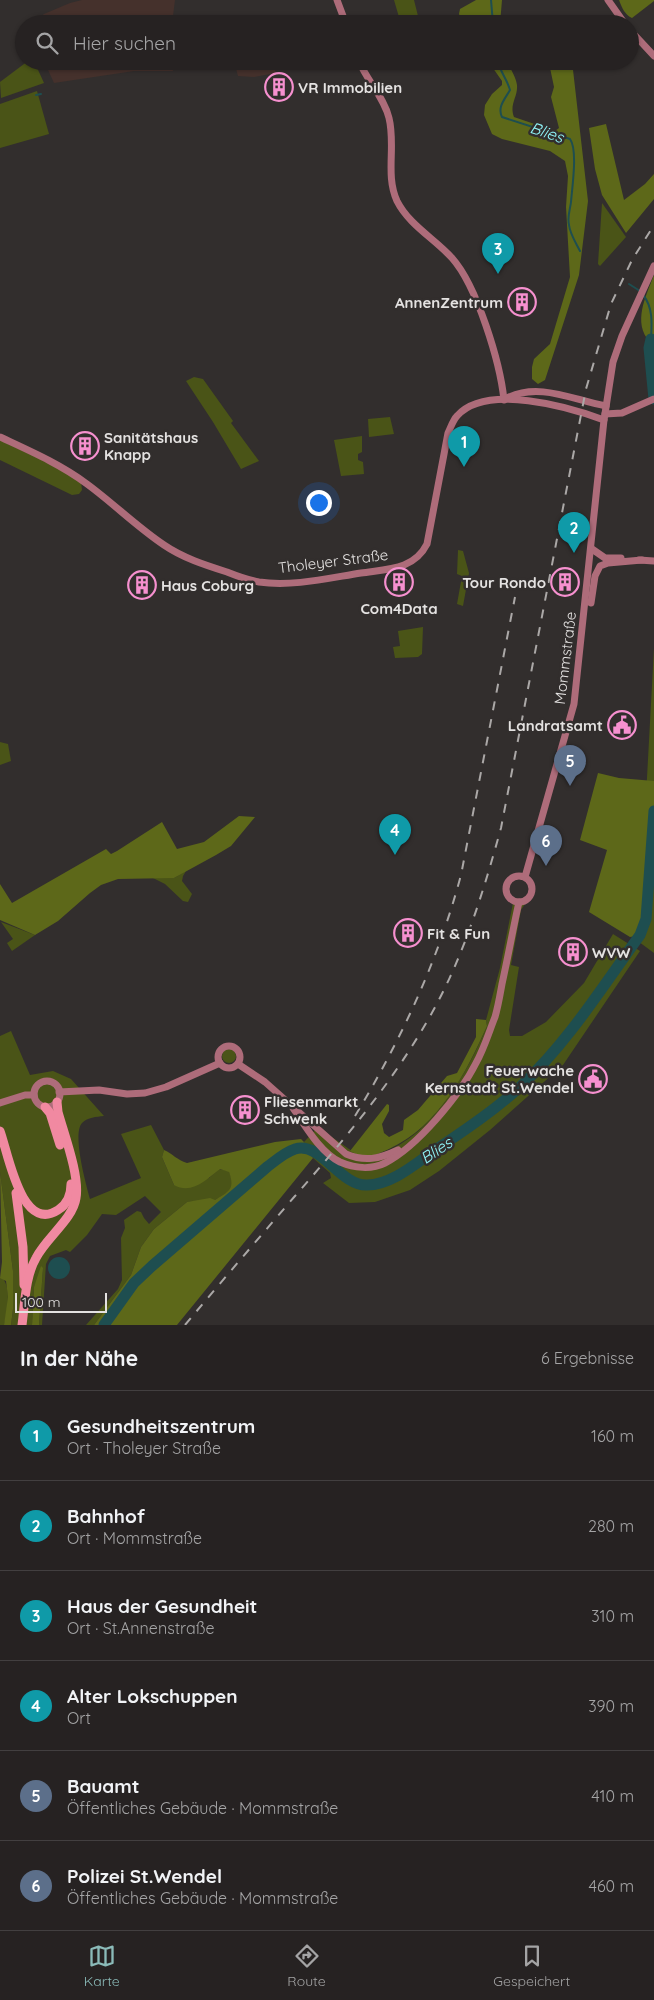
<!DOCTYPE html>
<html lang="de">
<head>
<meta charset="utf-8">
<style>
  :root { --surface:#262222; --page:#322f2f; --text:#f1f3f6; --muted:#a4a4a5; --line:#423f40; --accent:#8bbbb9 }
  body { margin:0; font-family:Quicksand,sans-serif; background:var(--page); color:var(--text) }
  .scale { position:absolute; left:15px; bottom:12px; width:92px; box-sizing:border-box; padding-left:5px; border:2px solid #e4e2e1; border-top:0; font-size:14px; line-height:18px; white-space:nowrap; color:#e4e2e1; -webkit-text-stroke:4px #322e2d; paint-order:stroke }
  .you { position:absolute; left:318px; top:502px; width:18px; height:18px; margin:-12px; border:4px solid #fff; border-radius:50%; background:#1a73e8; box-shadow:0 0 0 8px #1a73e833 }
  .badge { display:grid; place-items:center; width:32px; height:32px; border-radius:50%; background:var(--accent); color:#fff; font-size:16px; font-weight:700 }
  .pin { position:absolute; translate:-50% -41px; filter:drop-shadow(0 1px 2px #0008) }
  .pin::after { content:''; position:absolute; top:26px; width:18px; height:15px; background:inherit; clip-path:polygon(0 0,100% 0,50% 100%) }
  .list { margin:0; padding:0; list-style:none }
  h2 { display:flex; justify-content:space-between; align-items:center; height:65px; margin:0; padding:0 20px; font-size:21px }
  h2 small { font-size:16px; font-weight:400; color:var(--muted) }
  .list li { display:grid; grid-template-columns:32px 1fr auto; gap:15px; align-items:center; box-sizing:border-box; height:90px; padding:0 20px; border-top:1px solid var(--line) }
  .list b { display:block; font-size:19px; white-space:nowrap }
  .list p { margin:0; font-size:16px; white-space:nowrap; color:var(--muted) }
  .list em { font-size:16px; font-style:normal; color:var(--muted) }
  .icon { flex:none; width:28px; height:28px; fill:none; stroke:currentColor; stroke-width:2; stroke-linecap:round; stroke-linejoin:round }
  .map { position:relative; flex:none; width:654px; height:1325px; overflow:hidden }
  .search { position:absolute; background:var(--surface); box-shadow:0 1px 4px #0004; left:15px; right:15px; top:15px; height:55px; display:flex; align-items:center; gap:12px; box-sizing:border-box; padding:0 18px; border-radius:28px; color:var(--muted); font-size:19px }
  .sheet { height:605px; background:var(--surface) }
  nav { display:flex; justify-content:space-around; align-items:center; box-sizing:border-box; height:70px; border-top:1px solid var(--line); background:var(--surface); font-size:14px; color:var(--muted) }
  nav a { display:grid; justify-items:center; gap:2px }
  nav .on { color:var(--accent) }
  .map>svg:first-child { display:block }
</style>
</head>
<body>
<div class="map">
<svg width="654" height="1325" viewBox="0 0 654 1325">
  <rect width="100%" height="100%" fill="#322e2d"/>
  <g fill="#45312c">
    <polygon points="82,0 175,0 172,24 31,24 44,14 70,3"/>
    <polygon points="44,61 171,61 173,71 134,71 54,83"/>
    <polygon points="234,61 272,61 276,73 254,77 238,76"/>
  </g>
  <g fill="#4a5417">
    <polygon points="394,0 414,0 419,20 401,24"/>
    <polygon points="28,61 34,61 44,83 1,98 0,82"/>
    <polygon points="37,91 49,134 0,148 0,104"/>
    <polygon points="602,203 626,237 600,266 598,264"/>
    <polygon points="194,377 203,379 233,421 231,423 259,461 241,469 213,422 186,381"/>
    <polygon points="390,417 394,434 369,437 368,419"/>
    <polygon points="362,436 362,452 358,454 358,460 363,462 364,474 341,476 334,440"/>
    <polygon points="0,440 61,469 81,482 82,490 79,494 72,495 0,460"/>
    <polygon points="458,550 463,551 469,573 463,606 457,604 462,576 457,574"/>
    <polygon points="423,627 422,654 418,657 395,658 393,647 400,646 398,631"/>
    <polygon points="654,648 654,953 631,936 641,889"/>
    <polygon points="0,742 8,744 11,761 0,765"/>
    <polygon points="186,871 183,876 182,881 192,894 188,902 183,901 165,884 151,877 174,878"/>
    <path d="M513 903 525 904 521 910 511 965 519 967 509 1030 510 1036H522L546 1022 584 983 613 934 640 951 563 1065 490 1130 439 1171 410 1190 375 1202 349 1203 323 1183 331 1178 330 1173 313 1158 303 1145 304 1142 319 1126 329 1135 359 1156C367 1155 375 1155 382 1153 433 1135 467 1073 487 1026L486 1020 500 968Z"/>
    <polygon points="1,922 35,935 12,951 7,943 13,939"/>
    <path d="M11 1031 30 1075 53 1071 71 1079 104 1116C96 1117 88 1117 82 1123 72 1134 86 1184 90 1199L141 1178 121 1134 151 1125 164 1150 162 1157 174 1185 209 1178 219 1169 229 1171 233 1183 230 1191 215 1200 187 1202 154 1229 141 1247 131 1275 94 1325H86L118 1289 122 1280 121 1238 125 1228 124 1220 137 1211 141 1212 144 1218 149 1224 161 1212 145 1196 116 1215 102 1214 87 1235 70 1252 66 1250 50 1256 46 1264 42 1325H39L43 1268 34 1287 32 1325H11L13 1309V1271L0 1172V1036Z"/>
    <circle cx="229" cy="1056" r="7"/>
    <path d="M2 1277C12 1289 7 1312 4 1325H0V1278Z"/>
  </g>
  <g fill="#5d6819">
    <polygon points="476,0 502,0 500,24 463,24 459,14 460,9"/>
    <path d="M619 0H654V1L632 18C625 15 622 8 619 0Z"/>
    <path d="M488 61H507C510 68 516 77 517 85 518 97 509 104 514 117L555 131 559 128 551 97 554 87 549 63V61H572L588 201 579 275 545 380 538 384 532 379V367L534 359 550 344 570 277 566 207 568 176 565 161 550 151 502 139 492 134 484 115 485 105 492 94 502 85V81Z"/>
    <polygon points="606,124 624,200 645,184 654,174 654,199 626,233 602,195 595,169 589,128"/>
    <path d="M654 275V341L650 342C632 323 646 296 654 275Z"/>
    <polygon points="598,773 619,778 654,781 654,811 646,919 640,935 630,937 589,912 607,850 580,840"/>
    <polygon points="239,816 255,817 231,846 216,855 174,878 118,879 101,885 90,893 58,921 35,935 0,920 0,884 12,903 106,849 111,854 117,851 162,822 177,849 204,842"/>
    <path d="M476 1019 486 1020 487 1026C466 1073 439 1126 389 1149 374 1156 365 1160 350 1151L387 1104 389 1105V1111L382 1124 384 1133 389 1137 403 1130 404 1120 418 1110 447 1076 457 1073 476 1037Z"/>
    <path d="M301 1139 304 1142 303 1145 313 1158 177 1325H94L131 1275 141 1247 154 1229 187 1202 210 1198 215 1200C230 1191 235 1189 229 1172L220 1169C207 1179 192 1195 174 1185L162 1157 164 1150C173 1154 177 1160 187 1163L275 1142Z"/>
    <polygon points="0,1172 13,1271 13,1309 11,1325 4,1325 8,1297 6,1281 0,1278 2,1262"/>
    <polygon points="41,1266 43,1268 39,1325 32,1325 34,1287"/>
  </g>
  <circle fill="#1e4e50" cx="59" cy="1268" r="11"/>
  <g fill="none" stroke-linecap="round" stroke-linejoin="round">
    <g stroke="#1e4e50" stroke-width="2">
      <polyline points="491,0 493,24"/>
      <path d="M498 61C500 72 507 79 510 90 505 99 497 107 502 117L570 139C578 150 572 188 571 202 570 210 567 217 569 225 570 234 576 243 580 251"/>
      <polyline points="36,95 41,94"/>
      <polyline points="629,284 640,291"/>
      <path d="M643 295C653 307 652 323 651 339L654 338"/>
    </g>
    <g stroke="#1e4e50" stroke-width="11">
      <polyline points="651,339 649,348 654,399"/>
      <path d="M104 1325 134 1283 152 1266 267 1167C275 1161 285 1152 295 1149 321 1141 340 1186 367 1185 390 1185 413 1166 431 1153 462 1132 494 1111 522 1085 568 1042 603 986 640 935L646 919 654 811"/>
    </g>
    <g stroke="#ae6c7a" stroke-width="7">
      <polyline points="337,0 346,24"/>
      <polyline points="608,0 625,24"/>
      <polyline points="630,30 654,56"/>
      <path d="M359 61C367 81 384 97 389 118 396 146 385 175 397 201 409 225 435 239 452 258 477 286 500 362 504 400"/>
      <path d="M507 398C539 382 573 400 606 406"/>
      <polyline points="605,414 622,413 654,399"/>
      <path d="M0 437C30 451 60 464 87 484 113 503 137 527 164 545 183 558 205 565 227 572 237 576 248 580 259 582 292 587 329 578 361 573 387 569 414 570 427 544L448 433C451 427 453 420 457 416 486 383 569 407 604 420"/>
      <polyline points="592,549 605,558 621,558"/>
      <polyline points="639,560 654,561"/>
      <polyline points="591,603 595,576 600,566 608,563 642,560"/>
      <circle cx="519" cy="889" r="13"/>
      <polyline points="525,877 574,704 604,420 613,362 622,336 654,266"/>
      <circle cx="229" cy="1057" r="11"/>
      <path d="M238 1064 265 1082 346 1154C365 1162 379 1159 398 1150"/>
      <circle cx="47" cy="1094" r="13"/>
      <polyline points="59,1092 99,1090 127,1094 145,1093 166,1087 220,1063"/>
      <polyline points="0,1103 25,1095 34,1095"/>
      <path d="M293 1108C306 1127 320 1152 340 1162 354 1168 371 1170 385 1163 417 1147 460 1095 476 1063 484 1049 489 1032 495 1017 498 1007 500 995 502 984 508 957 513 929 519 902"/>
    </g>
    <g stroke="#f189a1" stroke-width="9">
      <polyline points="45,1107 50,1113 60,1145"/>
      <path d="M0 1131C8 1152 21 1234 58 1210 68 1204 71 1195 71 1184"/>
      <polyline points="16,1193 23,1247 24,1285"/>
      <path d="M22 1325C25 1303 25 1277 36 1258 46 1238 73 1219 76 1198 80 1176 64 1134 58 1112L57 1102"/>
    </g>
    <g stroke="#aba8a7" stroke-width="2" stroke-dasharray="9 9" stroke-linecap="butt">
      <path d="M355 1116C401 1040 438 961 461 875L515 597"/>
      <path d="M185 1325C221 1282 258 1239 295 1196 344 1140 392 1083 429 1018 463 959 483 893 501 828L586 389 611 304 632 260 654 225"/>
    </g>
  </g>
  <defs>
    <symbol id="building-ring" viewBox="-11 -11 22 22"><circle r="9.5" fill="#322e2d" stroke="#f690cf" stroke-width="1.5"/><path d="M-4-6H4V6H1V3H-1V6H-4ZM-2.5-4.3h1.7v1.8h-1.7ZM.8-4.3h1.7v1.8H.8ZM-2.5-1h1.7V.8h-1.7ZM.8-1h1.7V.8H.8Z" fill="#f690cf"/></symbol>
    <symbol id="civic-ring" viewBox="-11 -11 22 22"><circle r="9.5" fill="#322e2d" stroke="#f690cf" stroke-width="1.5"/><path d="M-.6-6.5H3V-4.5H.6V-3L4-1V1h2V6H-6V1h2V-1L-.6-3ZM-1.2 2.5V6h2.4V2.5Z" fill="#f690cf"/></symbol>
  </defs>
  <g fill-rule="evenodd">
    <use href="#building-ring" x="263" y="71" width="32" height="32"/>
    <use href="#building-ring" x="506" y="286" width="32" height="32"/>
    <use href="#building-ring" x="69" y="430" width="32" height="32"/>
    <use href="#building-ring" x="383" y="566" width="32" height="32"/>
    <use href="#building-ring" x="549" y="566" width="32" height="32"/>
    <use href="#building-ring" x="126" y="569" width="32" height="32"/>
    <use href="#civic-ring" x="606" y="709" width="32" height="32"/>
    <use href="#building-ring" x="392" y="917" width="32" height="32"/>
    <use href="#building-ring" x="557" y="936" width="32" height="32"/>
    <use href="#civic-ring" x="577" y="1063" width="32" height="32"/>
    <use href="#building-ring" x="229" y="1094" width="32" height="32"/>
  </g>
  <g text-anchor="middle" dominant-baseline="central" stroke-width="5" stroke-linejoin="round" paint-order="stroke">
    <g font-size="15" font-weight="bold" fill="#e4e2e1" stroke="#322e2d" text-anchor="start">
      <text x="298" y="87">VR Immobilien</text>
      <text x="503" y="302" text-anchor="end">AnnenZentrum</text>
      <text x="104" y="437">Sanitätshaus<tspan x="104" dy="17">Knapp</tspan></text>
      <text x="546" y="582" text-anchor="end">Tour Rondo</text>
      <text x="161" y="585">Haus Coburg</text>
      <text x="399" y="608" text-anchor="middle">Com4Data</text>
      <text x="603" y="725" text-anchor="end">Landratsamt</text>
      <text x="427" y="933">Fit &amp; Fun</text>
      <text x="592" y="952">WVW</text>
      <text x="574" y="1070" text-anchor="end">Feuerwache<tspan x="574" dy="17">Kernstadt St.Wendel</tspan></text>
      <text x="264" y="1101">Fliesenmarkt<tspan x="264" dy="17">Schwenk</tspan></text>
    </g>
    <g font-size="15" fill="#e4e2e1" stroke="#322e2d">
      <text transform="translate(333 561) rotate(-7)">Tholeyer Straße</text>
      <text transform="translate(565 658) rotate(-83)">Mommstraße</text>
    </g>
    <g font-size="16" font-style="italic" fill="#91f6fa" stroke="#322e2d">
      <text transform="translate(547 132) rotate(19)">Blies</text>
      <text transform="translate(436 1150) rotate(-34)">Blies</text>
    </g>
  </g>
</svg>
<div class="scale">100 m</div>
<div class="you"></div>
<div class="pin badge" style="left:464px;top:467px;background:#0f9aa8">1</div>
<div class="pin badge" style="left:574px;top:553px;background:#0f9aa8">2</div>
<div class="pin badge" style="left:498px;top:274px;background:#0f9aa8">3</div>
<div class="pin badge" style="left:395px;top:855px;background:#0f9aa8">4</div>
<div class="pin badge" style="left:570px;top:786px;background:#5c6f8a">5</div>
<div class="pin badge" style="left:546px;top:866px;background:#5c6f8a">6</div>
<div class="search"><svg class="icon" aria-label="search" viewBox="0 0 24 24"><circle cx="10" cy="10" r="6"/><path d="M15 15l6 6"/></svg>Hier suchen</div>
</div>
<section class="sheet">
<h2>In der Nähe<small>6 Ergebnisse</small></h2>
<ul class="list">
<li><span class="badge" style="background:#0f9aa8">1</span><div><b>Gesundheitszentrum</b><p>Ort · Tholeyer Straße</p></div><em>160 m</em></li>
<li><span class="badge" style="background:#0f9aa8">2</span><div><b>Bahnhof</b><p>Ort · Mommstraße</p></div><em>280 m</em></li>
<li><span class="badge" style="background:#0f9aa8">3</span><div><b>Haus der Gesundheit</b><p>Ort · St.Annenstraße</p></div><em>310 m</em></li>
<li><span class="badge" style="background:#0f9aa8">4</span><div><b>Alter Lokschuppen</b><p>Ort</p></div><em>390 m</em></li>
<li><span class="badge" style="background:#5c6f8a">5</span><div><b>Bauamt</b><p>Öffentliches Gebäude · Mommstraße</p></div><em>410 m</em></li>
<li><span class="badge" style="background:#5c6f8a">6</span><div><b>Polizei St.Wendel</b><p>Öffentliches Gebäude · Mommstraße</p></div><em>460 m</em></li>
</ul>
</section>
<nav>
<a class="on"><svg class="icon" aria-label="map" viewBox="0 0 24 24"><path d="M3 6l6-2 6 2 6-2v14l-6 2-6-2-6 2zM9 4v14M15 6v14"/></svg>Karte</a>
<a><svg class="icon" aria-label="directions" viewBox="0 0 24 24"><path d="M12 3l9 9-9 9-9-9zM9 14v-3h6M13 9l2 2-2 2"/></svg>Route</a>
<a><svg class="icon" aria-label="saved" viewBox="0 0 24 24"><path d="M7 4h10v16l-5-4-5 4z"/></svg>Gespeichert</a>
</nav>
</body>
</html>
